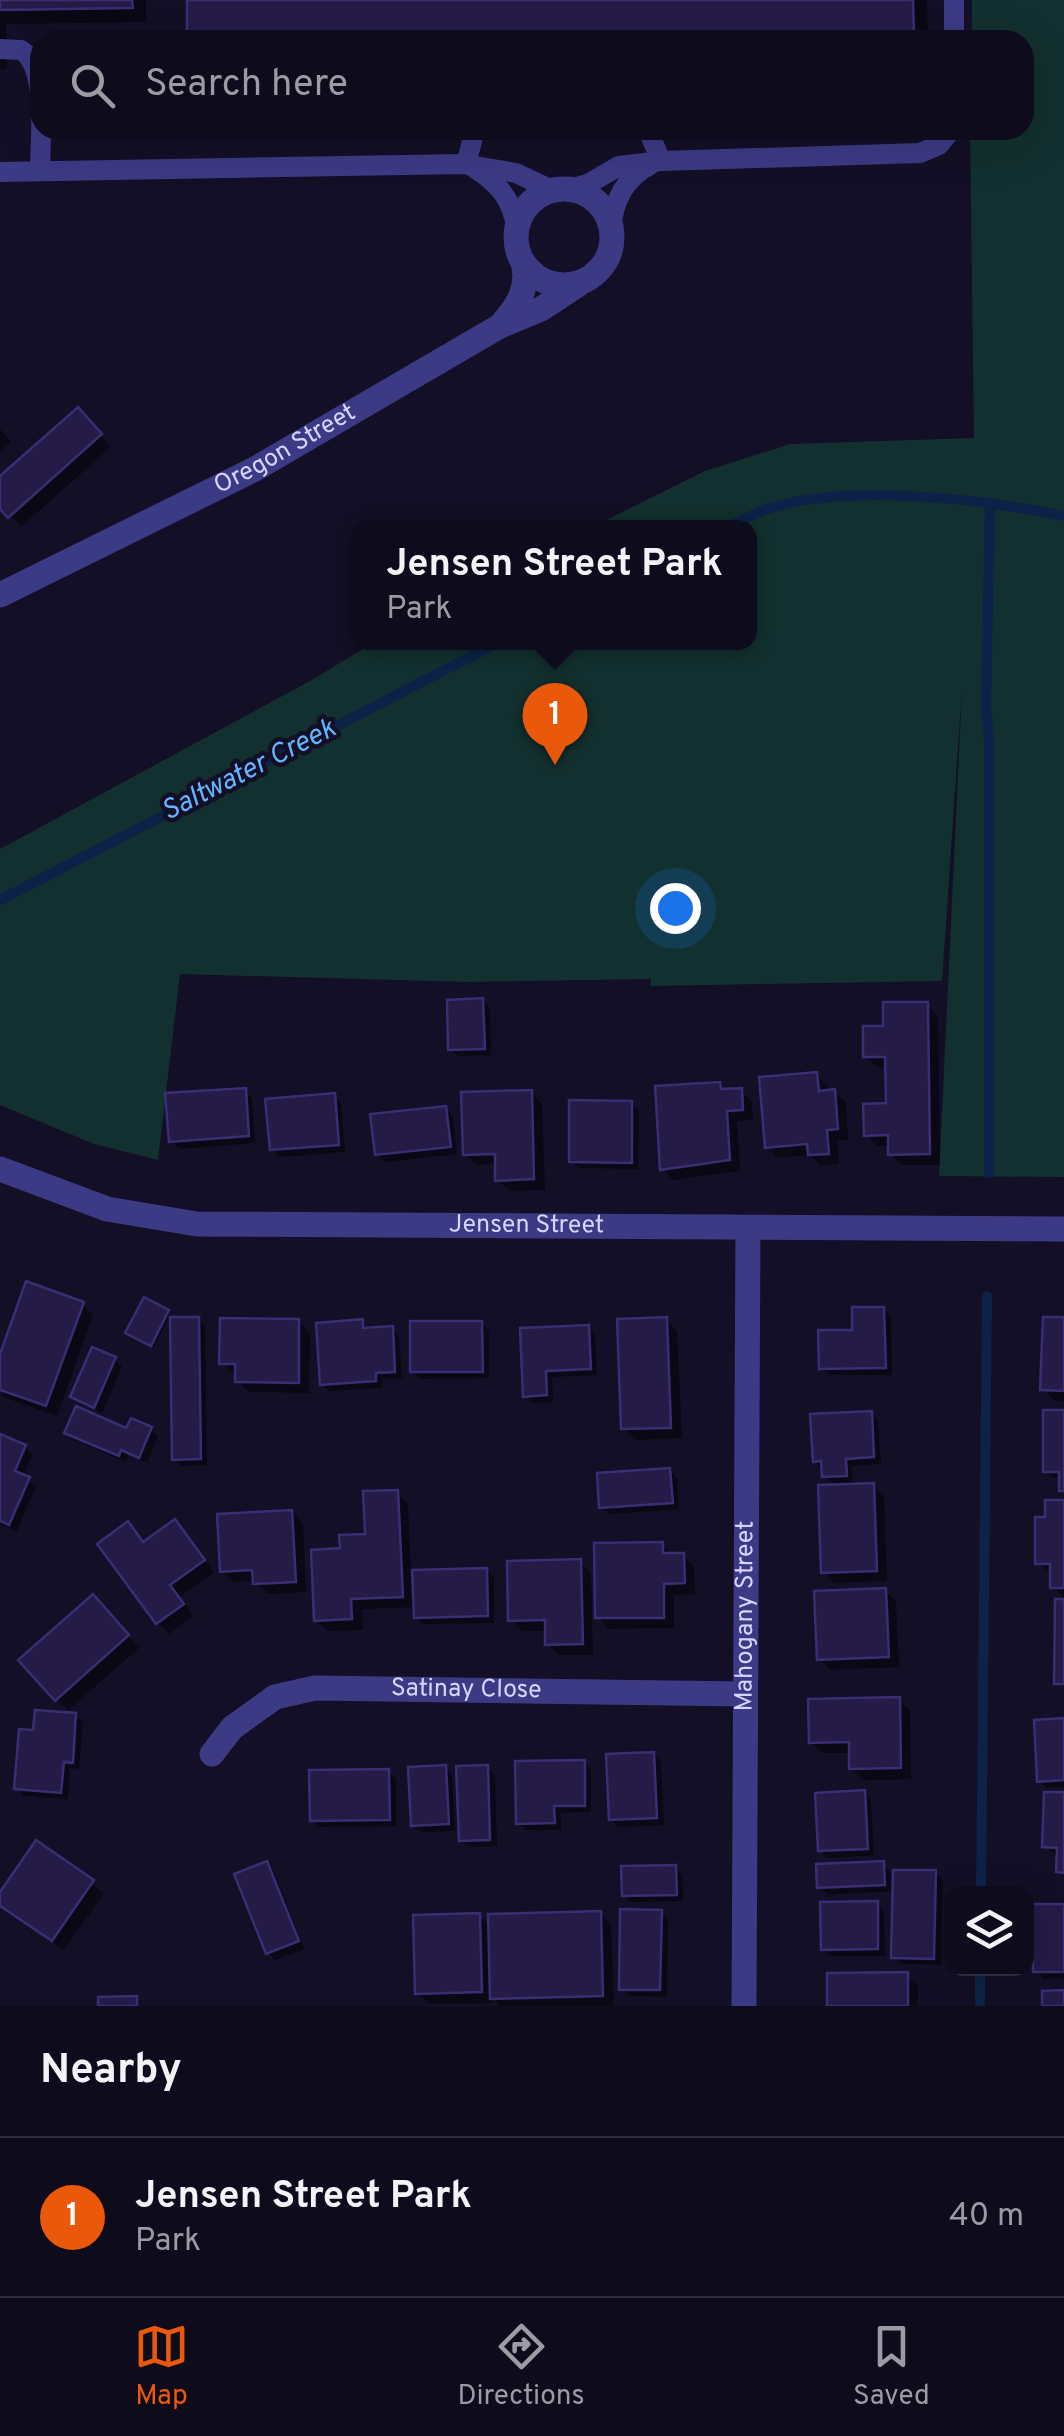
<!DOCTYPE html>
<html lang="en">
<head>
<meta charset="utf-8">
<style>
  :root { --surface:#0e0b1c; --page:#1c1929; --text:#f1f3f6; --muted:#9b9ba3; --line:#2e2b3b; --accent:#ea580c }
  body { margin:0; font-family:Overpass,sans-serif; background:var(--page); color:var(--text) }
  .controls { position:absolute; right:30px; bottom:30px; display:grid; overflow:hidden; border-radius:20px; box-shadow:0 10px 40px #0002 }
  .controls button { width:90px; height:90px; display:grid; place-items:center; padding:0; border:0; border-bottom:2px solid var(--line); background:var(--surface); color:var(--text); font:50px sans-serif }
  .you { position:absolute; left:675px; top:908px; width:35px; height:35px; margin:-25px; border:8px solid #fff; border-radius:50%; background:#1a73e8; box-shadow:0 0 0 15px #1a73e833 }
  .badge { display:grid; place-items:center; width:65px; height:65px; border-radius:50%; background:var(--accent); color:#fff; font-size:32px; font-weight:700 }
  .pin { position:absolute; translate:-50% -82px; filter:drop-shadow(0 2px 5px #0008) }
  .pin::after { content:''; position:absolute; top:52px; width:35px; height:30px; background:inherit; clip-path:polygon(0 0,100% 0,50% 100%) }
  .popup { position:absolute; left:352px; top:520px; width:405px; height:130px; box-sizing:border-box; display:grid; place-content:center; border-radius:20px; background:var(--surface); filter:drop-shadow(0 2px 8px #0005); font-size:32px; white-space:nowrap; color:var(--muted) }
  .popup b { font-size:38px; color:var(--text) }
  .popup::after { content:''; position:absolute; left:50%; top:100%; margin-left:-20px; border:20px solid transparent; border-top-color:var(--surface) }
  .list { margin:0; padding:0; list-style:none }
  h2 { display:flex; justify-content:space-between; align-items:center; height:130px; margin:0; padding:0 40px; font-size:42px }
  h2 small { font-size:32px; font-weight:400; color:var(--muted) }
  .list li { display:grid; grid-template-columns:65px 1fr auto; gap:30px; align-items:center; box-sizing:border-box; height:160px; padding:0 40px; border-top:2px solid var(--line) }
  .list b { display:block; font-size:38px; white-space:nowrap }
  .list p { margin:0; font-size:32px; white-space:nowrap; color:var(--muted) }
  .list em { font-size:32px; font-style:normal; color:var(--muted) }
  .icon { flex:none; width:55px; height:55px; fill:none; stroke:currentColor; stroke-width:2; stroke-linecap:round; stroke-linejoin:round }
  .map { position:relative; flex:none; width:1064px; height:2006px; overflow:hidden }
  .search { position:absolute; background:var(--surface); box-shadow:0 10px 40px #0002; left:30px; right:30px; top:30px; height:110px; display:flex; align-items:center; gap:25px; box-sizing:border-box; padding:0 35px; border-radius:30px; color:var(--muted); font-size:38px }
  .sheet { height:290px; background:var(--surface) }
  nav { display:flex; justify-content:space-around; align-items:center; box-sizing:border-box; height:140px; border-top:2px solid var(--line); background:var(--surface); font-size:28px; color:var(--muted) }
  nav a { display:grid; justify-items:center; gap:5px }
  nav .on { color:var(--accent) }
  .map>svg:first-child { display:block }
</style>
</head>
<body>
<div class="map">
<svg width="1064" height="2006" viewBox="0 0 1064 2006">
  <rect width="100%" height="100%" fill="#130f26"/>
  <polygon fill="#12302f" points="972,0 1064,0 1064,1177 939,1176 962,689 942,981 651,986 651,979 466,982 180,974 158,1160 94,1144 0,1105 0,849 308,682 373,643 750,642 750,528 592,527 705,471 790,444 974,438 970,130 1024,130 1024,40 972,40"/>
  <g fill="#0007">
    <polygon points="0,0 146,0 146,22 6,24 7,69 0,69"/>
    <polygon points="189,0 927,0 928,40 190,40"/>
    <polygon points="89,421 111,447 21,527 0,505 0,479"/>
    <polygon points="0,429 11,442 0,451"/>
    <polygon points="482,1000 490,1008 491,1055 458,1056 451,1049"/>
    <polygon points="927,1005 938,1016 940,1165 902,1165 890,1154 890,1146 878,1146 866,1135 888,1106 888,1067 877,1067 866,1056 886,1029"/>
    <polygon points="816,1075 828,1086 828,1093 834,1092 846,1103 848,1140 837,1140 839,1164 821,1166 811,1155 778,1158 767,1147"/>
    <polygon points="719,1085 726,1091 741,1091 752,1102 753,1120 737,1121 740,1171 673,1180 662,1169"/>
    <polygon points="245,1090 252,1098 255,1143 179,1149 171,1141"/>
    <polygon points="531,1093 542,1104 545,1190 509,1191 498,1180 497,1164 477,1165 465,1154"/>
    <polygon points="334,1096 341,1103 345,1152 279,1157 272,1149"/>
    <polygon points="631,1103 639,1110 638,1169 579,1168 571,1161"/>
    <polygon points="445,1108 453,1116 457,1154 385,1162 377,1154"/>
    <polygon points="82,1304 93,1315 57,1416 3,1397 0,1361"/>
    <polygon points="883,1309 891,1317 892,1375 829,1375 821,1368 855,1332"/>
    <polygon points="167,1312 170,1315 154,1347 132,1336"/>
    <polygon points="198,1319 205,1327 207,1465 182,1466 175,1459"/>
    <polygon points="666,1319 677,1331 682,1438 635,1440 623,1428"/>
    <polygon points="1064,1320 1064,1401 1054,1400 1043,1389"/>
    <polygon points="298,1322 310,1333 309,1393 249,1392 238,1381 238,1374 233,1374 222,1363"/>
    <polygon points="362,1322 370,1330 392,1329 399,1336 402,1378 382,1379 383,1388 329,1391 322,1384"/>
    <polygon points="481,1323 489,1331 489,1378 420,1379 413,1371"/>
    <polygon points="588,1327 595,1335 597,1375 552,1377 553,1402 533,1403 525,1396 522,1330"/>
    <polygon points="115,1359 122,1367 102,1413 81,1404 73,1397"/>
    <polygon points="1064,1412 1064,1493 1061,1478 1053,1478 1046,1471"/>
    <polygon points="871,1413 878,1420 881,1464 852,1466 853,1486 873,1486 884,1497 887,1581 834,1583 823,1572 835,1487 815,1461"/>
    <polygon points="151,1429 158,1436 147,1463 129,1455 126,1462 75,1440 67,1433"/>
    <polygon points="0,1437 25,1447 32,1455 23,1477 36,1486 17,1531 0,1524"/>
    <polygon points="669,1470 677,1478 679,1509 609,1514 602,1507"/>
    <polygon points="397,1492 408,1504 411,1573 486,1570 494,1578 494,1623 423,1624 416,1617 416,1607 362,1609 363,1630 328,1631 316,1620 342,1551 368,1536"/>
    <polygon points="1064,1502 1064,1598 1053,1587 1053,1574 1038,1563 1047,1520"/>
    <polygon points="292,1512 303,1524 306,1592 267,1594 255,1581 233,1582 222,1571"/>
    <polygon points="175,1522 214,1572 180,1597 193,1616 169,1634 158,1623 128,1525 145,1544"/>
    <polygon points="662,1545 673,1556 683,1555 694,1567 695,1594 674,1595 674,1628 609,1629 598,1617"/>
    <polygon points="580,1562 591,1573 593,1655 559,1655 548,1644 547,1631 522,1631 511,1620"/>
    <polygon points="885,1590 896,1602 899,1667 831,1670 819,1659"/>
    <polygon points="104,1609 139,1648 68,1710 57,1699"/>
    <polygon points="899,1700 910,1711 911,1779 863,1780 851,1768 851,1753 822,1753 811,1742"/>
    <polygon points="75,1715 83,1723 79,1769 70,1768 68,1799 24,1796 17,1788 35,1733"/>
    <polygon points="1064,1721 1064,1787 1047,1788 1039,1781"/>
    <polygon points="653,1754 661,1762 664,1825 618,1827 611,1819"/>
    <polygon points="584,1762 591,1770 591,1812 561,1813 561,1830 526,1830 518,1823"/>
    <polygon points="445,1768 452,1775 455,1831 421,1832 413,1825"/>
    <polygon points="487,1768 495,1775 497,1846 469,1847 461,1840"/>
    <polygon points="388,1772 396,1779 396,1826 320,1827 312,1820"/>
    <polygon points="864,1792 871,1800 874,1855 828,1858 820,1850"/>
    <polygon points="1064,1795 1064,1877 1059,1871 1059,1858 1045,1846"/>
    <polygon points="37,1844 104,1893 64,1950 0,1904 0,1896"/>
    <polygon points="266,1864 274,1871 304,1949 275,1960 268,1953"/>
    <polygon points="883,1864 890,1871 891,1887 935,1873 943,1880 941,1965 901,1964 893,1957 895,1891 827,1895 820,1887"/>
    <polygon points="675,1867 682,1875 683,1901 631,1902 624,1894"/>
    <polygon points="877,1904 884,1911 885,1956 830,1956 823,1949"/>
    <polygon points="1064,1907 1064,1978 1043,1979 1036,1971"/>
    <polygon points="661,1913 668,1920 667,1997 629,1996 621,1989"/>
    <polygon points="600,1914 611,1925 614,2006 500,2006 492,1998 492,2003 429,2004 417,1993 479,1916 490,1927"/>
    <polygon points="907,1975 918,1986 918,2006 830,2006"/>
  </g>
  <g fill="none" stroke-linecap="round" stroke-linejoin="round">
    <g stroke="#0c2248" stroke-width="10">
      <path d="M725 528C739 522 753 514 767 509 848 483 982 499 1064 516"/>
      <polyline points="0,900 499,642"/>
      <polyline points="989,1173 989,738 986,707 990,503"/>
      <polyline points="981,1894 987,1296"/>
      <polyline points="980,2006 980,1968"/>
    </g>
  </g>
  <g fill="#241b47" stroke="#3b2d73" stroke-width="2.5">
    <polygon points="0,0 132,0 133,8 0,10"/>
    <polygon points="187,0 913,0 914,34 787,36 787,40 735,40 735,35 626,37 626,40 187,40"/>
    <polygon points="78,407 102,434 8,518 0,509 0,476"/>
    <polygon points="483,998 485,1049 448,1050 447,1000"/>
    <polygon points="883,1002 928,1002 930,1154 888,1155 888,1135 864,1136 863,1104 886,1103 885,1057 863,1057 863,1026 883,1026"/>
    <polygon points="817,1072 819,1091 835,1089 838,1129 827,1130 829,1154 808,1155 807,1144 765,1148 759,1077"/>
    <polygon points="720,1082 721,1089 742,1088 743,1110 727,1111 730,1160 660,1170 655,1086"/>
    <polygon points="246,1088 249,1136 169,1142 165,1093"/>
    <polygon points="532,1090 534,1179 495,1181 495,1154 463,1155 461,1092"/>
    <polygon points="335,1093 339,1145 270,1150 265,1099"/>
    <polygon points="569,1100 632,1101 632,1163 569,1162"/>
    <polygon points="446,1106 451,1147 375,1155 370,1114"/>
    <polygon points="26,1281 84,1302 46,1406 0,1390 0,1354"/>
    <polygon points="144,1297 169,1310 151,1346 125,1333"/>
    <polygon points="852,1307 884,1307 886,1368 819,1369 818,1330 852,1330"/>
    <polygon points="170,1317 199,1317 201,1459 172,1460"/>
    <polygon points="667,1317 671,1428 621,1429 617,1319"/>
    <polygon points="1043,1317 1064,1317 1064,1391 1040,1390"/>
    <polygon points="220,1318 299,1319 299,1383 235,1382 235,1364 219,1364"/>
    <polygon points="363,1319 363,1328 393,1326 395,1372 376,1373 376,1381 320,1385 316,1323"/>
    <polygon points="410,1321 482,1321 483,1372 410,1372"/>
    <polygon points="589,1325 591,1369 546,1371 547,1395 523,1397 520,1328"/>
    <polygon points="92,1347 116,1357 94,1408 70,1397"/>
    <polygon points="76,1406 126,1428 131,1418 152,1427 139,1458 121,1450 119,1456 64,1433"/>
    <polygon points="1043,1410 1064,1410 1064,1491 1059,1491 1059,1472 1043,1472"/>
    <polygon points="872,1411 874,1457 846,1459 847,1476 822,1477 821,1461 813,1462 810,1414"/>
    <polygon points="0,1434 26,1445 15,1471 30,1477 9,1525 0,1521"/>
    <polygon points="670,1468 673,1503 599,1508 597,1473"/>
    <polygon points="874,1483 877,1571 821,1573 818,1485"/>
    <polygon points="398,1490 403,1597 351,1599 352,1619 314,1621 311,1550 340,1548 339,1535 365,1534 363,1491"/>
    <polygon points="1045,1500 1064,1500 1064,1588 1050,1588 1050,1564 1035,1564 1035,1517 1045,1517"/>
    <polygon points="292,1510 296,1582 253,1584 252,1570 220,1572 217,1514"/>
    <polygon points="175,1519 205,1560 170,1585 184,1604 156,1624 97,1544 128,1521 143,1542"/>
    <polygon points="663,1542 663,1553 684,1553 685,1583 664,1584 664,1618 595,1618 594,1543"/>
    <polygon points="581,1559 583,1644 545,1645 545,1620 508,1621 507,1561"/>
    <polygon points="487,1568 488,1616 414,1618 412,1570"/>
    <polygon points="886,1588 889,1657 817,1660 814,1591"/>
    <polygon points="93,1594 129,1635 55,1701 18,1660"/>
    <polygon points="1055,1599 1064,1599 1064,1684 1054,1684"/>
    <polygon points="900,1697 901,1768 849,1769 849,1742 809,1743 808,1699"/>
    <polygon points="35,1710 76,1713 73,1763 64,1762 61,1793 14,1789 19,1729 33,1730"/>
    <polygon points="1064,1718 1064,1780 1037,1782 1034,1720"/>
    <polygon points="654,1752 657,1818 609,1820 606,1754"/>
    <polygon points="585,1760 585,1806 554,1806 555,1823 516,1824 515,1761"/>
    <polygon points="446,1765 449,1824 411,1826 408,1767"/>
    <polygon points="488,1765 490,1840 459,1841 456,1766"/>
    <polygon points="389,1769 390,1820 310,1821 309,1770"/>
    <polygon points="865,1790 868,1849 818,1851 815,1793"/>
    <polygon points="1044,1792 1064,1792 1064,1873 1056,1872 1057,1848 1042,1847"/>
    <polygon points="36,1840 94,1880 52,1941 0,1906 0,1892"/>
    <polygon points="267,1861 299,1941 266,1954 234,1874"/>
    <polygon points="884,1861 885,1885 817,1888 816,1864"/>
    <polygon points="676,1865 677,1895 622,1896 621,1866"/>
    <polygon points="893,1870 936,1870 934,1959 891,1958"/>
    <polygon points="878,1901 878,1949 821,1950 820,1902"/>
    <polygon points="1032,1904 1064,1904 1064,1972 1033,1972"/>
    <polygon points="620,1909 662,1910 660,1990 619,1990"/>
    <polygon points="601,1911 603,1996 490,1999 488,1914"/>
    <polygon points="480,1913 482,1992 415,1994 413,1915"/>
    <polygon points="908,1972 908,2006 827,2006 827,1973"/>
    <polygon points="1064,1990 1064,2006 1042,2006 1042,1991"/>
    <polygon points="137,1996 137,2006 98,2006 98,1997"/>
  </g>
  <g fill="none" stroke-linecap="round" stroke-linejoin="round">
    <g stroke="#3d3a85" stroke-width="20">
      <polyline points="954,0 954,40"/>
      <path d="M0 49 21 50C49 67 40 140 40 170"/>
      <polyline points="648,130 661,161"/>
      <polyline points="466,164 475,130"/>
      <path d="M473 167C497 182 513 199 516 229"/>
      <polyline points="0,172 463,164 516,173 552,190"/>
      <polyline points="569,189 588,184 619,166 661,161 920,153 939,145 951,130"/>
      <path d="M611 229C614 200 624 179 650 165"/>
    </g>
    <g stroke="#3d3a85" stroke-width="25">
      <circle cx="564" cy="237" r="48"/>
      <polyline points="500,326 541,309 579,284"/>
      <path id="s1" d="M0 595 255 469 500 326C517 307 530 289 523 262"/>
      <path id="s2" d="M212 1754 232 1728 275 1697 315 1688 745 1694"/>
      <path id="s3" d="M744 2006 748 1228"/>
    </g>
    <path stroke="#3d3a85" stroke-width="25" id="s4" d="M0 1169 107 1209 197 1224 1064 1229"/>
  </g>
  <g text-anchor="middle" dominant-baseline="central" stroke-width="9" stroke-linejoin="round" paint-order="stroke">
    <g font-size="25" fill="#d9d4ff" stroke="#130f26">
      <text stroke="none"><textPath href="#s1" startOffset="320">Oregon Street</textPath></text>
      <text stroke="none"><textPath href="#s4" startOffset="535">Jensen Street</textPath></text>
      <text stroke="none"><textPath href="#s3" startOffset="390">Mahogany Street</textPath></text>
      <text stroke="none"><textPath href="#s2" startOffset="278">Satinay Close</textPath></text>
    </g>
    <g font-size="28" font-style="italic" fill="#62b6ff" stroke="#130f26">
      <text transform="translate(249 771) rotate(-27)">Saltwater Creek</text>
    </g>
  </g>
</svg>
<div class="controls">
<button><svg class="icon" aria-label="layers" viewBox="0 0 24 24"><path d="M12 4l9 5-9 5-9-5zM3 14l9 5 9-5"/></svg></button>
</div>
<div class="you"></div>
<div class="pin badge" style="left:555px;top:765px">1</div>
<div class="popup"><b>Jensen Street Park</b>Park</div>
<div class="search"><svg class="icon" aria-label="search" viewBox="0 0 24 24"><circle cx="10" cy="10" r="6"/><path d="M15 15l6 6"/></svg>Search here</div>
</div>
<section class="sheet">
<h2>Nearby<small></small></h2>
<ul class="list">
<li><span class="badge">1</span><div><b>Jensen Street Park</b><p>Park</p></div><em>40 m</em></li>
</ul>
</section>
<nav>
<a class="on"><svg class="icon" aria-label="map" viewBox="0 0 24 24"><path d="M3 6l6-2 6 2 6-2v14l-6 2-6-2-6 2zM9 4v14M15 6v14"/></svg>Map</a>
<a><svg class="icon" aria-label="directions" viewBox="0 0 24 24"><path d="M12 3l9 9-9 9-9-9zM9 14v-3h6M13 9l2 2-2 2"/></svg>Directions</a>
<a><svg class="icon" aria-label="saved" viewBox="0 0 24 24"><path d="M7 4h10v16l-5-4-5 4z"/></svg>Saved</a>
</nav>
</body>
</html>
